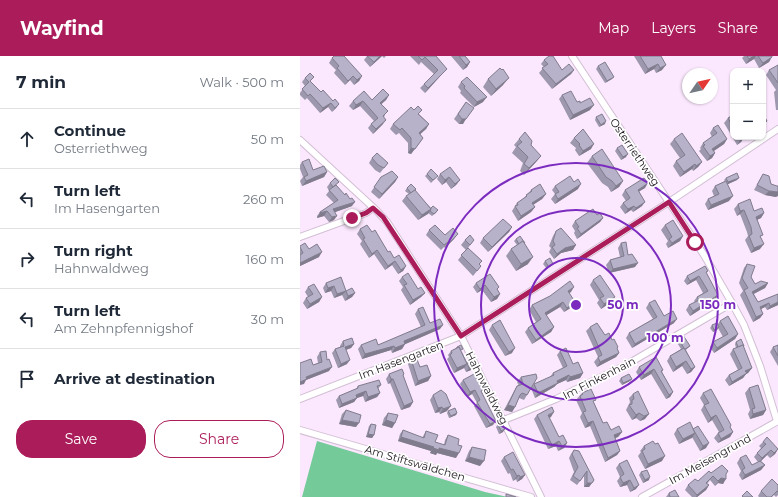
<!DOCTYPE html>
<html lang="en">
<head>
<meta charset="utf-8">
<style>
  :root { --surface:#fff; --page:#f2f2f3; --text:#1f2937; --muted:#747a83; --line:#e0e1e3; --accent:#ab1d5a }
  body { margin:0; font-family:Montserrat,sans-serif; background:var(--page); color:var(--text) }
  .controls { position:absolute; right:12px; top:12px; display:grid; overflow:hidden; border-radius:8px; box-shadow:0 1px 3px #0004 }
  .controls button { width:36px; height:36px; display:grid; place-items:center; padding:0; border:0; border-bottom:1px solid var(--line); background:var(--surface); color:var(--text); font:20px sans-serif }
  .compass { position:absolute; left:382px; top:12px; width:36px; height:36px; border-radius:50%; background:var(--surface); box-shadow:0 1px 3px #0004; rotate:56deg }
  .stop { position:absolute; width:12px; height:12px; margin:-9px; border:3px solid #ab1d5a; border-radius:50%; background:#fff }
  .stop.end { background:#ab1d5a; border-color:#fff; box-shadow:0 1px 4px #0008 }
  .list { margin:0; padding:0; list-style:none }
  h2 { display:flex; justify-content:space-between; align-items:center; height:52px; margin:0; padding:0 16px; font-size:17px }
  h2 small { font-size:13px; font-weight:400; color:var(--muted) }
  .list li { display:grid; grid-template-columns:26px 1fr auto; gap:12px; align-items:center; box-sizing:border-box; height:60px; padding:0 16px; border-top:1px solid var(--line) }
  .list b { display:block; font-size:15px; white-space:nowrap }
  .list p { margin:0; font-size:13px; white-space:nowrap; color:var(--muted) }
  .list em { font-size:13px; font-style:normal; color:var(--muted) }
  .actions { display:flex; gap:8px; padding:12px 16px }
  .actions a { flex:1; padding:9px 0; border:1px solid var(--accent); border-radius:16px; text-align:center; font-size:14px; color:var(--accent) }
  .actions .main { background:var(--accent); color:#fff }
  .icon { flex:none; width:22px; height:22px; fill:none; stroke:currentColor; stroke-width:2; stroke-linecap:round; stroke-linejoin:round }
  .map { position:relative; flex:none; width:478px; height:441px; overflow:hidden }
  header { display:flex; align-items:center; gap:24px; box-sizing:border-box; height:56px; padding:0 20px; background:var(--accent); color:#fff }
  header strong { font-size:19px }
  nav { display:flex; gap:22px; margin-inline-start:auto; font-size:14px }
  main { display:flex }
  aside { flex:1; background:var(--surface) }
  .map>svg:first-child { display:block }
</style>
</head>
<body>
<header>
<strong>Wayfind</strong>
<nav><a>Map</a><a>Layers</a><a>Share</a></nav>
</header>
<main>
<aside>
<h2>7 min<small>Walk · 500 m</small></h2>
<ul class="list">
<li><svg class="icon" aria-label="ahead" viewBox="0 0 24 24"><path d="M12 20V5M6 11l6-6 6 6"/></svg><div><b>Continue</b><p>Osterriethweg</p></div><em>50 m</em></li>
<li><svg class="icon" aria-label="left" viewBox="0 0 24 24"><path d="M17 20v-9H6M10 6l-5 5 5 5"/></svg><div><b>Turn left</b><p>Im Hasengarten</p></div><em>260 m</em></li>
<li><svg class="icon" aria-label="right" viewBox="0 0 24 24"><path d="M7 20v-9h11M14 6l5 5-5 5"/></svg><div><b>Turn right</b><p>Hahnwaldweg</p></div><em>160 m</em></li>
<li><svg class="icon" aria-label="left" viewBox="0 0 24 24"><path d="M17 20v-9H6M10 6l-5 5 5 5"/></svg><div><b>Turn left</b><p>Am Zehnpfennigshof</p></div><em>30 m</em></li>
<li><svg class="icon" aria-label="arrive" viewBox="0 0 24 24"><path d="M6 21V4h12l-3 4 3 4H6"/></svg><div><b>Arrive at destination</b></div></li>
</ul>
<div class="actions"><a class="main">Save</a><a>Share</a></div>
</aside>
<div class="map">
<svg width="478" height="441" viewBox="0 0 478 441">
  <rect width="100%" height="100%" fill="#fce8fe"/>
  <polygon fill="#75ca9a" points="17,385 185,436 208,441 2,441"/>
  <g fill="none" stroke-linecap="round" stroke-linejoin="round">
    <defs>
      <g id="street">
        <polyline points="272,0 404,199 432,247 444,269 460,310 477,365"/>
        <polyline points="0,84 76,154 87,166 161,280 241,441"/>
        <polyline points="0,181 66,157 73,152"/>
        <polyline points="0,343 161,280 369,146 478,73"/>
        <polyline points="204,364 256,343 326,309 432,247"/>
        <polyline points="0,374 231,441"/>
        <polyline points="342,441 478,365"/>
      </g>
    </defs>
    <use href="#street" stroke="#d2bfd4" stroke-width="8"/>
    <use href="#street" stroke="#fff" stroke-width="6"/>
  </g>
  <g fill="#9d98ad">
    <polygon points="67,0 86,0 84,2 82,0 70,11 64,4"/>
    <polygon points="110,0 136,0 143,17 125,37 120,32 134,18 121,6 119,9"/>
    <polygon points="151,0 165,0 170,6 167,11 163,14"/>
    <polygon points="334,0 361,0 362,14 356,17 354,13 345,18"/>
    <polygon points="444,0 472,0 469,6 459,12 454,3 446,8 442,2"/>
    <polygon points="32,2 62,20 59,25 54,29 50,24 45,29 34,17 36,14 29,7"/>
    <polygon points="244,4 262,14 274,14 271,18 252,33 239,17 244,11 241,8"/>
    <polygon points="298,10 312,23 305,27 296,13"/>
    <polygon points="478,10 478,54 476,54 474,36 476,34 466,19 469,14"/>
    <polygon points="5,22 11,26 21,36 33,45 39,48 36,52 32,56 28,51 20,57 7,42 5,44 0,39 0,37 5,30 2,26"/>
    <polygon points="188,23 203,29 191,40 183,31"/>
    <polygon points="161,26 183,46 174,51 160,37 161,35 158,31"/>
    <polygon points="89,39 86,44 81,48 85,60 83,61 83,68 73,78 68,72 71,68 74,65 60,50 53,54 49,50 53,45 72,44"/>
    <polygon points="262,39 277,46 280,47 290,54 270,64 259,43"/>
    <polygon points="166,46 163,68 159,68 154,63"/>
    <polygon points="119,58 129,68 126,73 120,78 123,82 111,98 108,97 108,87 99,77 96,79 90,73 93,68"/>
    <polygon points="433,59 433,81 444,81 441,86 437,89 424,67 428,62"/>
    <polygon points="296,61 305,68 299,71 295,64"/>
    <polygon points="413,72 427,83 424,88 414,95 415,97 412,102 407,105 399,95 401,93 400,92 403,87 412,81 410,77"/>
    <polygon points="274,82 291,93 279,100 275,94 276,92 270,87"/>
    <polygon points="219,83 241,100 236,106 224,119 220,115 223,107 212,97 216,91 214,89"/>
    <polygon points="374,83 402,106 398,111 393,115 392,113 380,121 373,110 376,105 380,102 370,88"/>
    <polygon points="317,92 326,101 321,104 315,95"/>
    <polygon points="292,100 323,125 319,131 311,136 308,131 302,127 287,107"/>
    <polygon points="72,102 88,107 80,117 75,114 69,107"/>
    <polygon points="2,106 13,114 27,116 24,121 2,130 0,125 3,121 0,113 0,109"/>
    <polygon points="127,118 136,122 131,127 125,120"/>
    <polygon points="140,118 160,124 156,129 151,133 146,126 142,129 137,123"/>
    <polygon points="463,118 471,128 476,141 465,139 454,134"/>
    <polygon points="81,121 98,121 95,126 79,143 71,136"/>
    <polygon points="426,122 437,124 428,128 429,145 408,154 405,148 408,143 414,140 412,135 415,130 425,125 424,124"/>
    <polygon points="274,126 278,133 255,148 251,143 255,138 252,134 255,130"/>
    <polygon points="30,127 36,129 52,150 35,156 34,164 29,166 24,160 17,162 17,160 20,156 34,147 26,139 29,135 27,131"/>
    <polygon points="107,132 114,135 131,152 138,154 136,157 132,160 128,157 118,164 102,145 106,140 109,138 105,135"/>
    <polygon points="345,132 339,135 342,150 333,156 331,154 325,158 320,151 323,147 326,145 322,139 325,134"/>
    <polygon points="231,134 246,138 242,143 233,149 235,151 231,156 218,165 212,155 217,147 224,142"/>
    <polygon points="438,148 454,155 464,157 461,162 457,164 461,181 460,193 451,197 445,184 448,180 447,176 440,158 437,160 434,153"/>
    <polygon points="297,159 303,162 300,166 277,183 274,177 275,175 272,170 275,165"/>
    <polygon points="365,169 383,180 380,185 368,192 366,188 368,185 361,174"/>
    <polygon points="212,171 209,176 188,196 180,187 183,182"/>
    <polygon points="60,173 72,176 88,196 94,202 106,210 103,215 98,218 92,209 85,214 74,198 69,202 60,188 62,185 57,178"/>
    <polygon points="129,174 145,179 154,183 145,192 144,191 141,194 126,179"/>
    <polygon points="256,175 273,194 261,197 254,203 249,196 251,192 249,190 253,180"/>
    <polygon points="216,183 224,187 228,208 216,215 206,200 211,193 217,189 214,185"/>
    <polygon points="165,184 174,184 168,192 182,205 179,209 181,210 173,220 158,204 166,194 161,189"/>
    <polygon points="321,187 335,211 309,217 306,209 310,204 320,201 318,192"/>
    <polygon points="0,190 9,193 19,201 0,210"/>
    <polygon points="245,205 251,210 247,213 243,208"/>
    <polygon points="447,208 451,221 455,228 468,227 465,232 454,238 458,246 478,238 478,249 467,254 465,251 461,253 463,258 460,262 453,266 440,239 443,235 439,227 444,212"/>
    <polygon points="408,215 406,217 415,244 390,260 386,254 389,249 395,246 394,245 397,241 403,237 396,224 387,229 384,225 387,220"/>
    <polygon points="102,221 118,233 125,237 121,241 110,249 101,234 103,231 99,225"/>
    <polygon points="293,224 311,246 301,253 297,247 299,244 290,229"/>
    <polygon points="26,227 46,235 55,237 52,241 45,245 42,239 34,242 31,235 25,237 23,232"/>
    <polygon points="176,227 199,231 197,234 200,238 197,243 191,246 182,234 177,237 173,231"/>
    <polygon points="8,231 22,241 19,246 7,253 3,247 6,242 8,241 5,236"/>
    <polygon points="271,236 269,237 272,251 264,256 260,251 246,259 254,271 251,276 232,288 225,276 228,272 236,266 229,254 232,249 250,240"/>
    <polygon points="349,247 364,260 374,267 332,292 326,282 329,277 353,263 346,252"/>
    <polygon points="118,253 130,267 140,273 105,288 102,293 92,297 91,294 62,303 58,293 61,289 78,289 121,271 115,258"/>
    <polygon points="420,265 438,278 435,283 414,297 410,291 413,286 423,281 418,272 417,274 413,276 410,272 412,269 418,268"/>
    <polygon points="192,269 212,297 205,300 189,274"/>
    <polygon points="290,271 305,279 319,297 316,301 297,311 294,306 298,301 286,275"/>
    <polygon points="378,282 390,290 386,294 395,311 391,316 387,318 382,310 373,316 367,305 370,300 381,293 376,285"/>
    <polygon points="43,285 54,288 51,292 46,294 47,308 38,312 32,297 35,293 40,291 40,290"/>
    <polygon points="436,286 444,290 443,291 452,312 448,317 446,318 443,322 429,330 425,324 429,319 438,314 430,298 433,293 436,292 435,288"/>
    <polygon points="478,289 478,310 470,296 473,291"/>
    <polygon points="157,291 162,296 171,314 166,316 164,312 154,317 147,303 149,301 148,299 151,295 156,292"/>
    <polygon points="260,295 283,317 280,322 267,326 266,324 257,328 254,331 235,342 231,332 234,328 250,321 253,317 263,312 257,299"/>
    <polygon points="20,296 29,315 6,324 4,328 13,309 18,307 17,301"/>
    <polygon points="111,303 131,320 128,325 115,330 108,308"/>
    <polygon points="339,311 363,314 362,316 373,336 370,341 366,343 351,318 341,324 336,316"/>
    <polygon points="89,318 104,318 103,320 113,346 110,351 101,354 90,327 88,328 86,323"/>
    <polygon points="221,321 227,339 224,344 219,342 215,351 212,356 204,354 214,335 217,330 219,330 217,326"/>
    <polygon points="321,322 332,323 330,325 322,329 319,325"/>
    <polygon points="163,324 182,336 193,369 186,372 174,350 177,347 172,338 167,341 160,328"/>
    <polygon points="81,329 78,333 80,337 77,341 65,346 63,340 57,342 54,346 39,352 36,344 39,340 56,333 58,330"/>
    <polygon points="449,332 466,354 463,359 450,363 448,358 450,354 445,337"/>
    <polygon points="282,337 294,347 303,367 311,374 322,376 318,381 315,382 320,395 317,399 305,406 290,370 285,372 280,361 282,357 276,344"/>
    <polygon points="403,337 430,371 433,376 430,381 418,387 414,382 418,377 419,376 412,364 408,367 401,354 404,349 400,342"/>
    <polygon points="333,338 345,363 340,365 336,362 332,364 326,354 330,346 329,342"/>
    <polygon points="133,339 147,355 140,358 139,356 135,357 130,344"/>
    <polygon points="46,354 56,371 39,368 42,358"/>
    <polygon points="148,355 157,357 156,359 149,362 147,357"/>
    <polygon points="88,357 95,367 92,372 82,369 84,362"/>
    <polygon points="237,359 251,361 249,362 259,381 267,387 264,392 258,395 256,390 248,393 234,363"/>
    <polygon points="71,368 74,379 72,382 66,381 69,370"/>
    <polygon points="198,368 203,376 199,378 196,371"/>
    <polygon points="377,373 393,373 406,392 400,395 392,381 379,388 374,378"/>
    <polygon points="103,374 122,382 126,375 135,386 144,389 145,384 148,379 156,402 137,397 136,399 130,397 131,395 98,385 100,378"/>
    <polygon points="463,386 478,393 475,398 470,402 467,399 461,405 465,409 461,414 442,424 439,419 441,415 437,407 440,402 452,409 458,406 454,401 457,397 461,392 459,390"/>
    <polygon points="355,388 362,405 345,413 338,400 341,396 340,395 344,390"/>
    <polygon points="172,391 180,410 165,405 169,395"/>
    <polygon points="274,394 294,424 289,431 284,431 284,420 277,429 270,424 274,416 269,402 271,398"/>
    <polygon points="204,401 225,419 222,423 217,426 216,423 213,425 210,417 208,418 201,405"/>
    <polygon points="319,408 336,433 330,436 327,429 320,431 317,425 320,421 316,412"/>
    <polygon points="341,416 349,424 343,427 339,419"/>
    <polygon points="411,417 426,419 423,428 418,427 415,430 410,424 407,428 409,429 406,434 397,441 392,441 385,434 388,429 398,425"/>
    <polygon points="478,429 478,439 476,441 474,439 472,441 459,441 458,440 461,435"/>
    <polygon points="369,437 379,441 366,441"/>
  </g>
  <g fill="#807c8d">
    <polygon points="80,0 82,0 70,11 74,6"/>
    <polygon points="454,0 456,0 454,3 446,8 449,3"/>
    <polygon points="472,1 469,6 459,12 463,7"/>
    <polygon points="170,6 167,11 163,14 166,9"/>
    <polygon points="358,8 354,13 345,18 348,13"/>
    <polygon points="366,9 362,14 356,17 360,12"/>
    <polygon points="147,13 143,17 125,37 128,32"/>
    <polygon points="274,14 271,18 252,33 256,28"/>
    <polygon points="53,20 50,24 45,29 48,25"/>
    <polygon points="62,20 59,25 54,29 57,24"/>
    <polygon points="314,21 312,23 305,27 307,25"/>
    <polygon points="209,22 203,29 191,40 196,33"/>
    <polygon points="89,39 86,44 77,52 80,47"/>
    <polygon points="187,41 183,46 174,51 177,46"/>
    <polygon points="63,45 60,50 53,54 56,49"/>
    <polygon points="31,47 28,51 20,57 23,52"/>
    <polygon points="39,48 36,52 32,56 35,52"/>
    <polygon points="294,49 290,54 270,64 273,59"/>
    <polygon points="162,63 166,63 163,68 159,68"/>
    <polygon points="86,64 83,68 73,78 76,73"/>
    <polygon points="306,65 305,68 299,71 301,69"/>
    <polygon points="467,65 463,71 463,68"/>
    <polygon points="129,68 126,73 116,82 119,77"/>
    <polygon points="444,81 441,86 437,89 441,83"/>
    <polygon points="123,82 111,98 108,97 111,92"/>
    <polygon points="427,83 424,88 409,98 412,93"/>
    <polygon points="294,88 291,93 279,100 283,95"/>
    <polygon points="415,97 412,102 407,105 410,100"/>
    <polygon points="328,98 326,101 321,104 323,101"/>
    <polygon points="241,100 236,106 224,119 229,112"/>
    <polygon points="402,106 398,111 393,115 396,110"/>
    <polygon points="395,108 392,113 380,121 384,116"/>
    <polygon points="27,116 24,121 2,130 6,125"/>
    <polygon points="98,121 95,126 79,143 82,138"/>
    <polygon points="149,121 146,126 142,129 145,124"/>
    <polygon points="439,122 437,124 426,129 428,126"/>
    <polygon points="160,124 156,129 151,133 155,128"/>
    <polygon points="323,125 319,131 311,136 316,130"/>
    <polygon points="348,127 345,132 335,138 338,134"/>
    <polygon points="281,128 278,133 255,148 258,143"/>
    <polygon points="469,135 478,136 478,140 476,141 465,139"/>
    <polygon points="246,138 242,143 228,152 232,147"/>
    <polygon points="433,140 429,145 408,154 411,149"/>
    <polygon points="55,146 52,150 30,158 33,153"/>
    <polygon points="345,146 342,150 333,156 336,152"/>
    <polygon points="334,150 331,154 325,158 328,153"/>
    <polygon points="235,151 231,156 218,165 221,160"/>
    <polygon points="131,153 128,158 118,164 122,159"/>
    <polygon points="444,154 440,158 437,160 440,155"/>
    <polygon points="27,155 24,160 17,162 20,157"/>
    <polygon points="464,157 461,162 452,166 456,161"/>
    <polygon points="37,160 34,164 29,166 32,161"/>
    <polygon points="303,162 300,166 277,183 281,178"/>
    <polygon points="212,171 209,176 188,196 192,191"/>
    <polygon points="158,178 154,183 145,192 149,187"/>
    <polygon points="383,180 380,185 368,192 372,187"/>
    <polygon points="464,188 460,193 451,197 454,192"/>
    <polygon points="276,189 273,194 261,197 254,203 257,198 265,192"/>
    <polygon points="77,194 74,198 69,202 72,198"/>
    <polygon points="22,196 19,201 0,210 0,207"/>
    <polygon points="233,201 228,208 216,215 221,208"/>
    <polygon points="95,205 92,209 85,214 88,210"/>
    <polygon points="338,207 335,211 309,217 313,213"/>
    <polygon points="106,210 103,215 98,218 101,214"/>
    <polygon points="399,220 396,224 387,229 390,225"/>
    <polygon points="468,227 465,232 449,240 452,236"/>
    <polygon points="185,229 182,234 177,237 180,233"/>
    <polygon points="34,230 31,235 25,237 28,232"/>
    <polygon points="274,231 271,236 265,240 268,235"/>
    <polygon points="46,235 42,239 34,242 37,238"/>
    <polygon points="55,237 52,241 45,245 48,240"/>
    <polygon points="125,237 121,241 110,249 113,244"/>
    <polygon points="200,238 197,243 191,246 194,241"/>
    <polygon points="418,239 415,244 390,260 393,255"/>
    <polygon points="22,241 19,246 7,253 10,248"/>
    <polygon points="315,241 311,246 301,253 304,248"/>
    <polygon points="263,246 260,251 242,262 245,257"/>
    <polygon points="275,246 272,251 264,256 267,252"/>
    <polygon points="478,246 478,249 467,254 470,250"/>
    <polygon points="469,247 465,251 457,255 460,251"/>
    <polygon points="463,258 460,262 453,266 456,261"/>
    <polygon points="377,263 374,267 332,292 335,288"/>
    <polygon points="143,269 140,273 101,290 104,285"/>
    <polygon points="254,271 251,276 232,288 236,284"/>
    <polygon points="419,271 417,274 413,276 414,274"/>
    <polygon points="438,278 435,283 414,297 417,292"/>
    <polygon points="54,288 51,292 42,295 45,291"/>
    <polygon points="105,288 102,293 92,297 95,292"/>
    <polygon points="94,290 91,294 62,303 65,298"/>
    <polygon points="215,292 212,297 205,300 209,296"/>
    <polygon points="319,297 316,301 297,311 300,306"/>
    <polygon points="50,304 47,308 38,312 41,308"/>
    <polygon points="386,305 382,310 373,316 376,311"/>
    <polygon points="167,308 164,312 154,317 157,312"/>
    <polygon points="174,310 171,314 166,316 169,312"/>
    <polygon points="32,311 29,315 6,324 4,328 0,329 0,326 6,321"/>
    <polygon points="395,311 391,316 387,318 391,313"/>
    <polygon points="452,312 448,317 446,318 443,322 429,330 432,326 445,315"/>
    <polygon points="354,313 351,318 341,324 344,319"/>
    <polygon points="283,317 280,322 267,326 270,321"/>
    <polygon points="269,319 266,324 257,328 254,331 235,342 238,337 257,325"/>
    <polygon points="131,320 128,325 115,330 118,325"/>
    <polygon points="91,323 93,323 90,327 88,328"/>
    <polygon points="332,323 330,325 322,329 323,327"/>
    <polygon points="175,334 172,338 167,341 170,336"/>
    <polygon points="66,335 63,340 57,342 54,346 39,352 42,348 56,339"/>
    <polygon points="373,336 370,341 366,343 369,339"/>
    <polygon points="80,337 77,341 65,346 68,341"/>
    <polygon points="113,346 110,351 101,354 104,350"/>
    <polygon points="208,349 215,351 212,356 204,354"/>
    <polygon points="151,350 147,355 140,358 143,353"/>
    <polygon points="142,351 139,356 135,357 138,352"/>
    <polygon points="466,354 463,359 450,363 453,358"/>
    <polygon points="254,356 251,361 245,364 248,359"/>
    <polygon points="157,357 156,359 149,362 151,360"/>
    <polygon points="339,357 336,362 332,364 336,359"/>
    <polygon points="349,358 345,363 340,365 344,360"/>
    <polygon points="416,359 412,364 408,367 411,362"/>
    <polygon points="42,364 59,367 56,371 39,368"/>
    <polygon points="86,364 95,367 92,372 82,369"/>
    <polygon points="196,365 193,369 186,372 190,368"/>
    <polygon points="293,365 290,370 285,372 288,367"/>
    <polygon points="205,373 203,376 199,378 201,375"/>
    <polygon points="322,376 318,381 310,384 314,379"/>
    <polygon points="433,376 430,381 418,387 421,383"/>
    <polygon points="395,377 392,382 379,388 383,383"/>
    <polygon points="68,378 74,379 72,382 66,381"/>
    <polygon points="101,381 134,391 131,395 98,385"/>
    <polygon points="259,385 256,390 248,393 252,389"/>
    <polygon points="267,387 264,392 258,395 262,390"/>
    <polygon points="409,387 406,392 400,395 403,390"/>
    <polygon points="133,392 139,392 159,397 156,402 137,397 136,399 130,397"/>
    <polygon points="478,393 475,398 470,402 474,397"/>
    <polygon points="471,394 467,399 459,407 462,402"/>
    <polygon points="320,395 317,399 305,406 308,402"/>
    <polygon points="365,400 362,405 345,413 348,408"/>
    <polygon points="169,401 184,405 180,410 165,405"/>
    <polygon points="465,409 461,414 442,424 445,419"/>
    <polygon points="219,419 216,423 213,425 217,420"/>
    <polygon points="225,419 222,423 217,426 220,421"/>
    <polygon points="350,421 349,424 343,427 345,424"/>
    <polygon points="421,422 426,423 423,428 418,427 415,430"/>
    <polygon points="294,424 289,431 284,431 287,427"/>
    <polygon points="330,424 327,429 320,431 323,427"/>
    <polygon points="339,429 336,433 330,436 334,432"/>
    <polygon points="409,429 406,434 397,441 396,441 397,439"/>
  </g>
  <g fill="#b7b1c9" stroke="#807c8d">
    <polygon points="34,0 44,0 62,20 57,24 53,20 48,25 37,12 39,10 32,2"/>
    <polygon points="67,0 80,0 74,6"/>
    <polygon points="118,0 136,0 147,13 128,32 124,28 138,14 125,1 122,4"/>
    <polygon points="159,0 165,0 170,6 166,9"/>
    <polygon points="249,0 253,0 262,14 269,8 274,14 256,28 242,12 248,8 244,4"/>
    <polygon points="340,0 361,0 366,9 360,12 358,8 348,13"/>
    <polygon points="447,0 454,0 449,3"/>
    <polygon points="458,0 472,0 472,1 463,7"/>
    <polygon points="305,6 314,21 307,25 298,10"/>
    <polygon points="478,9 478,27 469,14"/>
    <polygon points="200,12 202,14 203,13 209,22 196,33 188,23"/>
    <polygon points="10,17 14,21 10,25 21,36 23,34 33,45 35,43 39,48 35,52 31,47 23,52 10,38 8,40 2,33 9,26 5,22"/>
    <polygon points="167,21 187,41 177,46 164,32 165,30 161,26"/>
    <polygon points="83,33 89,39 80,47 88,55 83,60 86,64 76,73 71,68 78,62 63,45 56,49 53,45 64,35 72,44"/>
    <polygon points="271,35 277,46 280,45 280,47 290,42 294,49 273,59 262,39"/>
    <polygon points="166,46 174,52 166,63 162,63 158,58"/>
    <polygon points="118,50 122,54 118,58 129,68 119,77 123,82 115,93 111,92 111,82 102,72 100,74 93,68 111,51 114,54"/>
    <polygon points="302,58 306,65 301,69 296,61"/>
    <polygon points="463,58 467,65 463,68"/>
    <polygon points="433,59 433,71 428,62"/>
    <polygon points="418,69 427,83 412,93 415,97 410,100 403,90 405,89 403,87 417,77 413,72"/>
    <polygon points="283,73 294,88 283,95 279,89 280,88 274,82"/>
    <polygon points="225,76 232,85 231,89 241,100 229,112 224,108 228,101 217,90 222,86 219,83"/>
    <polygon points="382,77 402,106 396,110 395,108 384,116 376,105 385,99 374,83"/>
    <polygon points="439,81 444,81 441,83"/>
    <polygon points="322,89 328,98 323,101 317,92"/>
    <polygon points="302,93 323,125 316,130 312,125 306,121 292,100"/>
    <polygon points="77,97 88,107 84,112 78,109 72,102"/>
    <polygon points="9,103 13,114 24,110 27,116 6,125 4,121 8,119 2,106"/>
    <polygon points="150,111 160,124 155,128 149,121 145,124 140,118"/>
    <polygon points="131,113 138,120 133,124 127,118"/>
    <polygon points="92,115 98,121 82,138 74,131 81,121"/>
    <polygon points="437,117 439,122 428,126 426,122"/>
    <polygon points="463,118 469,120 471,128 477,130 478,130 478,136 469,135 457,129"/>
    <polygon points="270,120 274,126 278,123 281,128 258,143 255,138 259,136 255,130"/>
    <polygon points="35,122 39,126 33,131 30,127"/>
    <polygon points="344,122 348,127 338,134 345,146 336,152 334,150 328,153 323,147 330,142 325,134"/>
    <polygon points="426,125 433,140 411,149 408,143 419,138 415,130"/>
    <polygon points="111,128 116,133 111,137 107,132"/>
    <polygon points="240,128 246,138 232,147 235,151 221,160 215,150 218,149 217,147 227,140 226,139 232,135 231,134"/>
    <polygon points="36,129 45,139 46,137 50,143 52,142 55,146 33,153 37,160 32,161 27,155 20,157 20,156 38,144 29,134"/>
    <polygon points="115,134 131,153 122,159 106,140"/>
    <polygon points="450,143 454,155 462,152 464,157 456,161 463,179 460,180 464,188 454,192 449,180 452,178 451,171 444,154 440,155 438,148"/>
    <polygon points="133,150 138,154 134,158 130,155 131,153 131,152"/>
    <polygon points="293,153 297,159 300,157 303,162 281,178 277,172 279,171 275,165"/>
    <polygon points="203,163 212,171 192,191 183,182"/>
    <polygon points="373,164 383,180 372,187 369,183 372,181 365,169"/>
    <polygon points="67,169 72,176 75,174 88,196 90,195 94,202 99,199 106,210 101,214 95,205 88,210 77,194 72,198 63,183 65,182 60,173"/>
    <polygon points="135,169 145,179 153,172 158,178 149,187 148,186 144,189 129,174"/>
    <polygon points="261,172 276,189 265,192 257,198 252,191 255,189 253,185 256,175"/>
    <polygon points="170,179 174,184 170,189 165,184"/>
    <polygon points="220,180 225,187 224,187 223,185 219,188 216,183"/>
    <polygon points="223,185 233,201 221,208 211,193"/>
    <polygon points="326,186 328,199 332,198 338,207 313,213 310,204 324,200 321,187"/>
    <polygon points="5,187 9,193 17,188 22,196 0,207 0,199 3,197 0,191 0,190"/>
    <polygon points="168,192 182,205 179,208 181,210 177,215 161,199"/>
    <polygon points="250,202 253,208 249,211 245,205"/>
    <polygon points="447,208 455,210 451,221 455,228 461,225 468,227 452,236 458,246 478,238 478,246 470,250 469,247 460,251 463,258 456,261 444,234 448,232 442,222"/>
    <polygon points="405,210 408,215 406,216 418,239 393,255 389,249 399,244 397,241 408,235 399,220 390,225 387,220"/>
    <polygon points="108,217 118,233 121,231 125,237 113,244 104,229 107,228 102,221"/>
    <polygon points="190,218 199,231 197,233 200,238 194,241 185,229 180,233 176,227"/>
    <polygon points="300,219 315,241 304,248 300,242 304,240 293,224"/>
    <polygon points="41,221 46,235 52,232 55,237 48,240 46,235 37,238 34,230 28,232 26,227"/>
    <polygon points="270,225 274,231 268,235 275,246 267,252 263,246 245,257 254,271 236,284 228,272 241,263 232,249 250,240"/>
    <polygon points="14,228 22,241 10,248 6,242 13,238 8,231"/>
    <polygon points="355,244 364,260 373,255 377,263 335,288 329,277 357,261 349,247"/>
    <polygon points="123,251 130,267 140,263 143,269 104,285 105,288 95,292 94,290 65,298 61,289 76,283 78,289 125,269 118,253"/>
    <polygon points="428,260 438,278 417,292 413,286 428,278 420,265"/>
    <polygon points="200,264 215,292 209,296 192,269"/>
    <polygon points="297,267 305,279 309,277 312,284 314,283 318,291 317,292 319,297 300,306 298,301 302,299 290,271"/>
    <polygon points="417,267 419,271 414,274 412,269"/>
    <polygon points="383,279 390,290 385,293 384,292 378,282"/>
    <polygon points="52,282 54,288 45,291 50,304 41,308 35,293 44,290 43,285"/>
    <polygon points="441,283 444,290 443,290 443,289 438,291 436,286"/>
    <polygon points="161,289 163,293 161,294 159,291 157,292 157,291"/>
    <polygon points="443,289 452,312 445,315 447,317 432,326 429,319 442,312 433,293"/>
    <polygon points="478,289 478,300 473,291"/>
    <polygon points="159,291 167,308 157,312 150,299 152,297 151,295"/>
    <polygon points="266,292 273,308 278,306 283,317 270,321 269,319 257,325 258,327 238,337 234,328 254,319 253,317 267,310 260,295"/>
    <polygon points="384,292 395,311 391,313 386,305 376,311 370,300"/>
    <polygon points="26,295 27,304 29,303 32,311 6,321 7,323 0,326 0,307 11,303 13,309 22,306 20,296"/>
    <polygon points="116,301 120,311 127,309 131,320 118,325 111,303"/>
    <polygon points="356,301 363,314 361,315 373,336 369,339 354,313 344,319 339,311"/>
    <polygon points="171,305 174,310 169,312 167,307"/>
    <polygon points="102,313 104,318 103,319 113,346 104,350 93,323 91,323 89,318"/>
    <polygon points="174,318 184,334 181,335 196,365 190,368 177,346 180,344 175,334 170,336 163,324"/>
    <polygon points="236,318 237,322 227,339 222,337 220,339 215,351 208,349 217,330 223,328 221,321"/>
    <polygon points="329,318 332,323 323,327 321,322"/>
    <polygon points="79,324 81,329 77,330 80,337 68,341 66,335 56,339 57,342 42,348 39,340 58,332 58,330"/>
    <polygon points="458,329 466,354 453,358 452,353 455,352 449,332"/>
    <polygon points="291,333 296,344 293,345 303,367 307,366 311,374 319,370 322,376 314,379 320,395 308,402 293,365 288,367 283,356 286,355 280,340 283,338 282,337"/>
    <polygon points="411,333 431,369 430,371 433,376 421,383 418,377 424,374 416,359 411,362 404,349 409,347 403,337"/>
    <polygon points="141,334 146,338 151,350 143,353 142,351 138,352 133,339"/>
    <polygon points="338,335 349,358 344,360 339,357 336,359 329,349 332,348 332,344 334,343 333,338"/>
    <polygon points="252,351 254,356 248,359 259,381 263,379 267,387 262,390 259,385 252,389 237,359"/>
    <polygon points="155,352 157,357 151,360 148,355"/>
    <polygon points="46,354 61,359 59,367 42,364"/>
    <polygon points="88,357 98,359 95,367 86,364"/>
    <polygon points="202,366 205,373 201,375 198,368"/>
    <polygon points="390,366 395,377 383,383 377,373"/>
    <polygon points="71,368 76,369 74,379 68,378"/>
    <polygon points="398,370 409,387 403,390 393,373"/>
    <polygon points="103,374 124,382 126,375 138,379 135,386 145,389 148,379 159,383 158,389 162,390 159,397 139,392 139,394 133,392 134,391 101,381"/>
    <polygon points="467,381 478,393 474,397 471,394 462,402 457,397 466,388 463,386"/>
    <polygon points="353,385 355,388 358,387 365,400 348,408 342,395 345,393 344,390"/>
    <polygon points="172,391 186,394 184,405 169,401"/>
    <polygon points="274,394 279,395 294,424 292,427 287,427 287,415 280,425 273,420 278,411 272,398"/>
    <polygon points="213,396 225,419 220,421 219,419 217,420 213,413 211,414 204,401"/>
    <polygon points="446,399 452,409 460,405 465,409 445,419 442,414 445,412 440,402"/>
    <polygon points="327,404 339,429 334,432 330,424 323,427 320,421 324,418 319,408"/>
    <polygon points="422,409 428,415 426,418 426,423 421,422 418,425 413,420 406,427 409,429 397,439 388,429 395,423 398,425 409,415 411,417"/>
    <polygon points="347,414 350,421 345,424 341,416"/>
    <polygon points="472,423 478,429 478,436 477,435 471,441 467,441 461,435"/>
    <polygon points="375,434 379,441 370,441 369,437"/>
    <polygon points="447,435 453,441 443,441 442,440"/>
    <polygon points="206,438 216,441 206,441"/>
  </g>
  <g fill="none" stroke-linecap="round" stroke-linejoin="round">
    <polyline stroke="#ab1d5a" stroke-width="5" points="52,162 66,157 73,152 83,161 161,280 369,146 395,186"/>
  </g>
  <g fill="none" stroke="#7b2cbf" stroke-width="2">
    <circle cx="276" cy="249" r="47"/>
    <circle cx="276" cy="249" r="95"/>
    <circle cx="276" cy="249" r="142"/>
  </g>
  <g text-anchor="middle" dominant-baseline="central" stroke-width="3.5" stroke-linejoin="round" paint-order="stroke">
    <g font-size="11" fill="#1e171e" stroke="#fff">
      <text transform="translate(335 96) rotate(56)">Osterriethweg</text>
      <text transform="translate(101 304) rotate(-21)">Im Hasengarten</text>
      <text transform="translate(299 322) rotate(-27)">Im Finkenhain</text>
      <text transform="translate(187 332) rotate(63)">Hahnwaldweg</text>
      <text transform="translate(410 403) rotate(-29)">Im Meisengrund</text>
      <text transform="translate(115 407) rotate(16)">Am Stiftswäldchen</text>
    </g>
  </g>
  <circle cx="276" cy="249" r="6" fill="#7b2cbf" stroke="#fff" stroke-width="2"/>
  <g font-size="12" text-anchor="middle" font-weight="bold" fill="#7b2cbf" stroke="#fff" stroke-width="3.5" stroke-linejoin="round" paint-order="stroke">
    <text x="323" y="253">50 m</text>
    <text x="418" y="253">150 m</text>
    <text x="365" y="286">100 m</text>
  </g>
</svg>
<div class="controls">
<button>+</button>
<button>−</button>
</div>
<svg class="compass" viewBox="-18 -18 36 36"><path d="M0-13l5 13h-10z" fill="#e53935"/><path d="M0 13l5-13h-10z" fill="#747a83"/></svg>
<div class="stop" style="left:395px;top:186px"></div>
<div class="stop end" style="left:52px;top:162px"></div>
</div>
</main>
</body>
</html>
